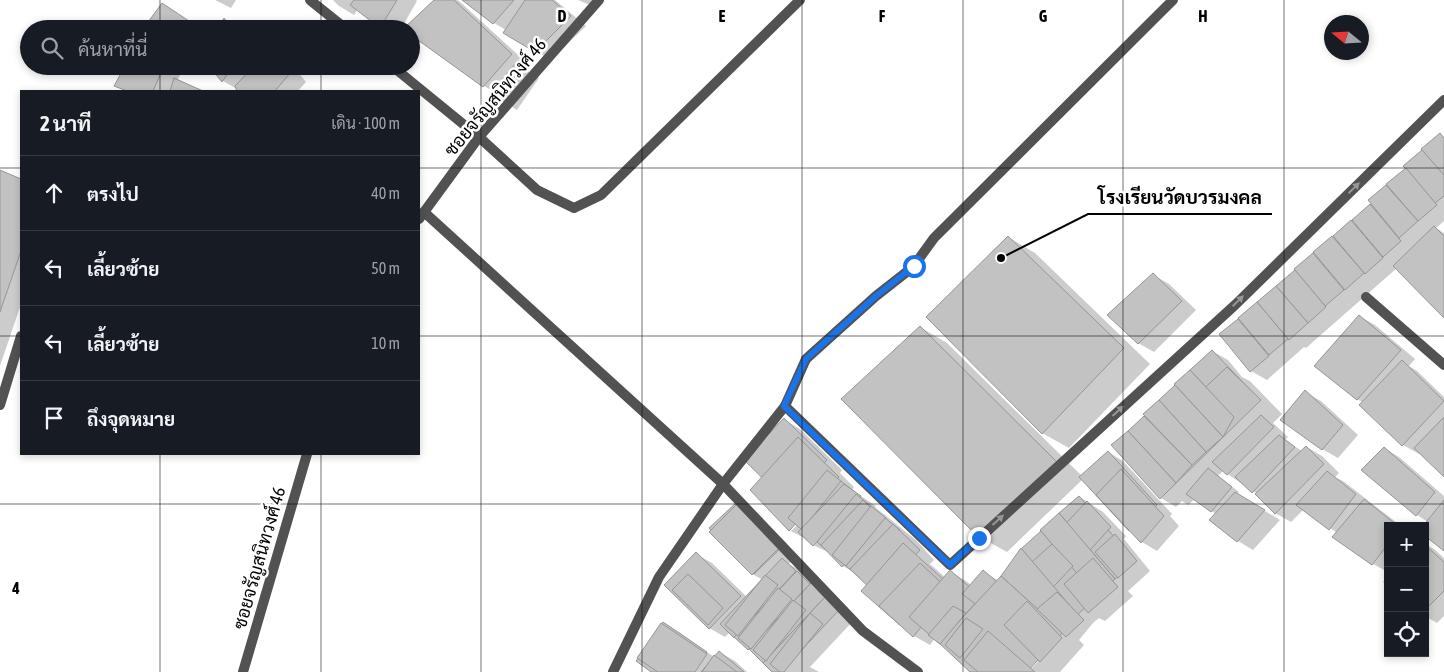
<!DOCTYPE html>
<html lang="th">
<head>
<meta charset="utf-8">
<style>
  :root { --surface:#171b24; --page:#20242c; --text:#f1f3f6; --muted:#9ea1a6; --line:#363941 }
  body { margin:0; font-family:"Asap Condensed",Sarabun,sans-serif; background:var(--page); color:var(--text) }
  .controls { position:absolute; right:15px; bottom:15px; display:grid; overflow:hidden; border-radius:0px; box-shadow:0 2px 8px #0003 }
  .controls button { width:45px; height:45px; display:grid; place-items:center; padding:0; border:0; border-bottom:1px solid var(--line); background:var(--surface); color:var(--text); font:25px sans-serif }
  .compass { position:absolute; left:1324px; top:15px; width:45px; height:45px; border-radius:50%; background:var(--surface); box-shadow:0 2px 8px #0003; rotate:288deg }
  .stop { position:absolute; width:15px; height:15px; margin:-11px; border:4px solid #1a73e8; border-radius:50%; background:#fff }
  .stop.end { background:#1a73e8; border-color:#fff; box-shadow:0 1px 5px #0008 }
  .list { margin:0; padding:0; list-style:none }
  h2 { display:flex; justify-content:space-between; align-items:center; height:65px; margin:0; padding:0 20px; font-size:21px }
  h2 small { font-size:16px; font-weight:400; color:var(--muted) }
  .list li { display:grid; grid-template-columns:32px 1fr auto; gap:15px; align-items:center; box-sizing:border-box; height:75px; padding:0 20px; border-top:1px solid var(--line) }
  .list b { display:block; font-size:19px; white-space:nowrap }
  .list em { font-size:16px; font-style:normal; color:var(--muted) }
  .icon { flex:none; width:28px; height:28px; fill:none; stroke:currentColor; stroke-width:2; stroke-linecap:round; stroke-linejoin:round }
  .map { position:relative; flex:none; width:1444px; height:672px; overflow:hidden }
  .search { position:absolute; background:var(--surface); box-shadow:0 2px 8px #0003; left:20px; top:20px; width:400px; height:55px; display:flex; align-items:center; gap:12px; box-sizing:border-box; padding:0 18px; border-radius:28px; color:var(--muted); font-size:19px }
  .panel { position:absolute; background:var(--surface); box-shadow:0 2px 8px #0003; left:20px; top:90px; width:400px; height:365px; border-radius:0px }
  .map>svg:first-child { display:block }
</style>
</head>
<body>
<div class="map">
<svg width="1444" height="672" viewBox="0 0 1444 672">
  <rect width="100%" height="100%" fill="#fff"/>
  <g fill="#0003" fill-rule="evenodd">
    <polygon points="215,0 236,0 231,8"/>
    <polygon points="333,0 416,0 417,1 401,29 383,29 358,9 354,15 339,6"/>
    <polygon points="436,0 457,0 459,1 527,63 523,68 539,78 517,110 502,101 498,94 484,86"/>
    <polygon points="464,0 555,0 586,26 551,60 505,32 506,30 494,23"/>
    <polygon points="578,0 603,0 597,8"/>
    <polygon points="225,20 240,29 219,29"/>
    <polygon points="305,24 314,29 302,29"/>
    <polygon points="127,66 166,66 180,75 177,81 200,91 125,91 116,86"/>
    <polygon points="211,66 293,66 306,82 298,91 239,91 237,89 223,81"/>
    <polygon points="1440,134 1444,137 1444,221 1436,228 1444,233 1444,317 1397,268 1306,348 1304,347 1267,380 1251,371 1221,335 1372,204 1369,201 1407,168"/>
    <polygon points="0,171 21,180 21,304 0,366"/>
    <polygon points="1008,237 1035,253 1150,364 1069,448 1042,433"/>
    <polygon points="1153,275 1169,284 1196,310 1154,352 1138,343"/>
    <polygon points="1359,316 1375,325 1415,359 1409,366 1417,371 1444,397 1444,475 1420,453 1419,454 1403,445 1361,405 1364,403 1357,399"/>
    <polygon points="920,327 947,343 1082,476 1108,452 1123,461 1172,514 1170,516 1179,526 1157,551 1142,542 1083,479 1007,552 980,537"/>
    <polygon points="1212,351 1228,360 1242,377 1250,381 1282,414 1273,423 1288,437 1285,440 1302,451 1307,447 1322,456 1339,473 1335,477 1343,481 1401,526 1388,526 1388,572 1373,564 1337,533 1304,509 1291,522 1275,513 1256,493 1223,471 1218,476 1239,492 1237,494 1280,520 1253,550 1238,541 1216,514 1195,499 1188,505 1182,501 1176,507 1161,498 1113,445 1146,416"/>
    <polygon points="1305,392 1321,401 1358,435 1338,458 1322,449"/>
    <path d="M785 420 800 429 842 470 840 473 854 487 852 490 876 506 875 507 916 540 934 560 930 564 946 578 951 572 966 581 971 585 983 572 999 581 1080 497 1103 512 1126 536 1124 539 1150 571 1128 591 1133 596 1105 621 1099 618 1093 623 1079 640 1084 645 1060 672H972L935 638 930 645 914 636 863 591 868 585 857 574 843 566 830 553 813 545 807 538 806 539 791 531 797 525 764 477ZM1020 592 1068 635 1067 637 1019 594ZM1060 636 1031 669H1027Z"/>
    <polygon points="1384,448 1399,457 1444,496 1444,549 1428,522 1417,515 1363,470"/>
    <polygon points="711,528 797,556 789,564 798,569 854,620 810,667 819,672 774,672 730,632 725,637 709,628 696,554 712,563 747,597 763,580 752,574"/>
    <polygon points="1425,544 1434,549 1444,558 1444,616 1437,623 1425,616"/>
    <polygon points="1388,576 1388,586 1383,582"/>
    <polygon points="664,623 679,632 714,657 719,652 735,661 747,672 653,672"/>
  </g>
  <g fill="#c2c2c2" stroke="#969696">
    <polygon points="354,0 397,0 380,28 350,5"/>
    <polygon points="434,0 454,0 512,54 483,87 411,35 411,29 403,29"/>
    <polygon points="462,0 514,0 493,24"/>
    <polygon points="525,0 552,0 571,16 535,52 503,33"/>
    <polygon points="162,3 201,29 143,29"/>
    <polygon points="224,18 233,29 217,29"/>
    <polygon points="516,63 525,68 501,102 494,89"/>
    <polygon points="125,66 164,66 153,91 127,91 114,86"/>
    <polygon points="209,66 233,66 222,82"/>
    <polygon points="254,66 286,66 291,72 275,91 237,91 235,86"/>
    <polygon points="174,78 203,91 170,91"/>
    <polygon points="1440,133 1444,138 1444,176 1421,149"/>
    <polygon points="1422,150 1444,175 1444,196 1435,203 1403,166"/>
    <polygon points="1406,168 1437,205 1418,221 1386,184"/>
    <polygon points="0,170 21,179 21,251 0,312"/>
    <polygon points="1386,185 1418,221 1399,238 1368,200"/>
    <polygon points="1370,204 1401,241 1383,257 1352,220"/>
    <polygon points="1351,220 1383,258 1365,274 1333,236"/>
    <polygon points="1434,226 1444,236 1444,318 1393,266"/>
    <polygon points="1008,236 1124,348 1042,434 926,317"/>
    <polygon points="1332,236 1364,273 1345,290 1313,252"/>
    <polygon points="1313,253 1344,290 1325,306 1294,269"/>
    <polygon points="1295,270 1326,307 1308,323 1276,286"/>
    <polygon points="1153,273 1182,301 1138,344 1107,315"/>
    <polygon points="1276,286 1308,323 1289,340 1257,302"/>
    <polygon points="1257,302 1288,339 1269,355 1238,318"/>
    <polygon points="1359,315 1401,350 1357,400 1314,366"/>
    <polygon points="1238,319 1269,356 1250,372 1219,334"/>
    <polygon points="920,326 1057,462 979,538 841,399"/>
    <polygon points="1212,350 1257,397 1234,417 1190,370"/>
    <polygon points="1402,360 1444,401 1402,446 1359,405"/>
    <polygon points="1227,367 1261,400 1166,493 1132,456"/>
    <polygon points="1190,370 1234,417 1223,437 1174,384"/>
    <polygon points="1175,385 1223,437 1206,452 1159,400"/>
    <polygon points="1305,390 1343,425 1322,450 1280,420"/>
    <polygon points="1159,400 1206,452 1192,465 1143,414"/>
    <polygon points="1261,415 1274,427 1227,475 1212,462"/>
    <polygon points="1144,416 1192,465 1176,483 1128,431"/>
    <polygon points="1444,417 1444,477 1414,448"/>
    <polygon points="784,418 827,460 787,502 744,460"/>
    <polygon points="1128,431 1176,483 1160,499 1111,445"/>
    <polygon points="1279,435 1295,447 1252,493 1235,477"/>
    <polygon points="798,437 839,477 789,531 750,490"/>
    <polygon points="1306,446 1324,464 1275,514 1255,494"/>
    <polygon points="1384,447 1435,492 1416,516 1361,470"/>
    <polygon points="1108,451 1157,505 1129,531 1079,477"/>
    <polygon points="1208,468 1232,487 1211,512 1186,494"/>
    <polygon points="1121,469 1164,516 1141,543 1096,495"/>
    <polygon points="827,470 842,482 802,530 788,518"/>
    <polygon points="1327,471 1356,494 1329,530 1296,505"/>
    <polygon points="841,481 856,493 816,541 802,530"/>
    <polygon points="844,484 861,496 813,546 798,532"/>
    <polygon points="1235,492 1265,510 1237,542 1209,520"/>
    <polygon points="856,494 871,506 831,554 817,542"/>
    <polygon points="1079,496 1136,562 1115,579 1059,513"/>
    <polygon points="1364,499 1398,526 1388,526 1388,544 1372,565 1332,537"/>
    <polygon points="863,500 884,521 842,567 821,545"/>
    <polygon points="1444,500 1444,551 1425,536 1425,526 1423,526"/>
    <polygon points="738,501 783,546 754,574 709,528"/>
    <polygon points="1087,501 1111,527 1082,559 1057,533"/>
    <polygon points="737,504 780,547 752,575 709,532"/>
    <polygon points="871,506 886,518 846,566 832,555"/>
    <polygon points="1059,513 1115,579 1095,596 1040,530"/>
    <polygon points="885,518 900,530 860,578 846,566"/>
    <polygon points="893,524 920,550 877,595 850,569"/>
    <polygon points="1041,531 1097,597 1077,615 1021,549"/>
    <polygon points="1115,534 1137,561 1118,578 1095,552"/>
    <polygon points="903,543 943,579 901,626 861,591"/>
    <polygon points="1052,544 1073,566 1040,601 1014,578"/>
    <polygon points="1425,545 1444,562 1444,591 1425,610"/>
    <polygon points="1021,548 1077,614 1063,632 1001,576"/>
    <polygon points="696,552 741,596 709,629 664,585"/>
    <polygon points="782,558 796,571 734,638 720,624"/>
    <polygon points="1093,558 1118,587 1088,613 1064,584"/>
    <polygon points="920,563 950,591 913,637 879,606"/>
    <polygon points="950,570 981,597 939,643 909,617"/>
    <polygon points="983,570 1018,599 1000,622 962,594"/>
    <polygon points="797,571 810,584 748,650 734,637"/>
    <polygon points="688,574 723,608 708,625 672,590"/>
    <polygon points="765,575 778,585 738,636 725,625"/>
    <polygon points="1001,576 1063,632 1027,672 970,672 939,643"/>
    <polygon points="811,583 825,597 763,663 749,649"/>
    <polygon points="778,588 792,599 751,649 738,638"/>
    <polygon points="1057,592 1084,620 1066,637 1037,609"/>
    <polygon points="825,597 839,610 781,672 772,672 763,663"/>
    <polygon points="793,600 806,610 766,661 753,650"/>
    <polygon points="1027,601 1062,638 1040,662 1004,625"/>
    <polygon points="953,606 966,613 940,644 928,635"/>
    <polygon points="810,613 823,624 784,672 780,672 770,664"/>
    <polygon points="966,618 983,629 960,658 945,645"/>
    <polygon points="663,622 707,652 693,672 651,672 636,661"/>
    <polygon points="661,623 707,654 695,672 658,672 637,658"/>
    <polygon points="988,631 1035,672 978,672 964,660"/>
    <polygon points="719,651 744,672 701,672"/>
    <polygon points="714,655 737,672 702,672"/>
  </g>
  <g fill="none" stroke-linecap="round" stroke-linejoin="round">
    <polyline stroke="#525252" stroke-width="10" points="785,406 806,359 876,296 913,267 934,238 1173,0"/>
    <g stroke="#525252" stroke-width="10">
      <polyline points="310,0 346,29"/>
      <polyline points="392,66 479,137 537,190 574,208 601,195 800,0"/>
      <polyline points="424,212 723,484 863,631 918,672"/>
      <polyline points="419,219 479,137 599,0"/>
      <polyline points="1366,297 1444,365"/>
      <polyline points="0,405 21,336"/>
      <polyline points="243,672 307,454"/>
      <polyline points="613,672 659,577 723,484 785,406 950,565 1235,305 1444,100"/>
    </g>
  </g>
  <defs><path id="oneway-solid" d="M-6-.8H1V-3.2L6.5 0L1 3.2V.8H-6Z" transform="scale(1.25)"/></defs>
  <g fill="#979797">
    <use href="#oneway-solid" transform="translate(1354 188) rotate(-44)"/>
    <use href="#oneway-solid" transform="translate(1238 301) rotate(-44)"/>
    <use href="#oneway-solid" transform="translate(1118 411) rotate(-42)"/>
    <use href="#oneway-solid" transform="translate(998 520) rotate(-42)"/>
  </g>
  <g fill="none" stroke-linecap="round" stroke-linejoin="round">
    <polyline stroke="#1a73e8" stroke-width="6" points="914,266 876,296 806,359 784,406 950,565 979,538"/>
  </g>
  <path fill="none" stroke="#000" stroke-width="1" stroke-opacity="0.55" d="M160 0V29M321 0V29M481 0V672M642 0V672M802 0V672M963 0V672M1123 0V672M1284 0V672M160 66V91M321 66V91M0 168H21M419 168H1444M0 336H21M419 336H1444M160 454V672M321 454V672M0 504H1444"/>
  <g text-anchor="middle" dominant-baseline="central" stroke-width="5" stroke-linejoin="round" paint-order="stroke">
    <g font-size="18" fill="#000" stroke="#fff">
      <text transform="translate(495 97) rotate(-50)">ซอยจรัญสนิทวงศ์ 46</text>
      <text transform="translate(259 558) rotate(-74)">ซอยจรัญสนิทวงศ์ 46</text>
    </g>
  </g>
  <g font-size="16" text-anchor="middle" font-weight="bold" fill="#000" stroke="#fff" stroke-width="5" stroke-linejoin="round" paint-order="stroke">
    <text x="562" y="22">D</text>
    <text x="722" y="22">E</text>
    <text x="882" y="22">F</text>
    <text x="1043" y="22">G</text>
    <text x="1203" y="22">H</text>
    <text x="16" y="594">4</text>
  </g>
  <path fill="none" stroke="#000" stroke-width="2" d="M1001 258L1088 214H1272"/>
  <circle fill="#000" stroke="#fff" stroke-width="2" cx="1001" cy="258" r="5"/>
  <g font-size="19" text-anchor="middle" font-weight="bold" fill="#000" stroke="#fff" stroke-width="5" stroke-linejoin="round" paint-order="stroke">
    <text x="1180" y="204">โรงเรียนวัดบวรมงคล</text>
  </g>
</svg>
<div class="controls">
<button>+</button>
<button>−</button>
<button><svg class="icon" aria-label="locate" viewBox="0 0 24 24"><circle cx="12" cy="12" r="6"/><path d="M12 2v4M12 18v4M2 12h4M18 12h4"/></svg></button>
</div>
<svg class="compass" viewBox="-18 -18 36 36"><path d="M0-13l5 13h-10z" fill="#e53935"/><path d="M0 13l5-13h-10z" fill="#9ea1a6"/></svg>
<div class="stop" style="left:914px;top:266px"></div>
<div class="stop end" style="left:979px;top:538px"></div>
<div class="search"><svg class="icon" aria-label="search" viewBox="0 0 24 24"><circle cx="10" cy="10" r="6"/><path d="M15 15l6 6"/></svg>ค้นหาที่นี่</div>
<section class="panel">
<h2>2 นาที<small>เดิน · 100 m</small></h2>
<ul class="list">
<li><svg class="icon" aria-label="ahead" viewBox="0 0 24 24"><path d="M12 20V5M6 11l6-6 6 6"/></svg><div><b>ตรงไป</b></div><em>40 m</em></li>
<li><svg class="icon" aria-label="left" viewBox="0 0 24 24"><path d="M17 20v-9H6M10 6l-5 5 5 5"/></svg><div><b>เลี้ยวซ้าย</b></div><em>50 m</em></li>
<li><svg class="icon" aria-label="left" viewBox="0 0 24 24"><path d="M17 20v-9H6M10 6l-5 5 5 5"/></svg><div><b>เลี้ยวซ้าย</b></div><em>10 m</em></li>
<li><svg class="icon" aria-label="arrive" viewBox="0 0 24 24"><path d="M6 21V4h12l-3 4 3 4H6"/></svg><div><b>ถึงจุดหมาย</b></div></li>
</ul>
</section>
</div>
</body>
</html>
